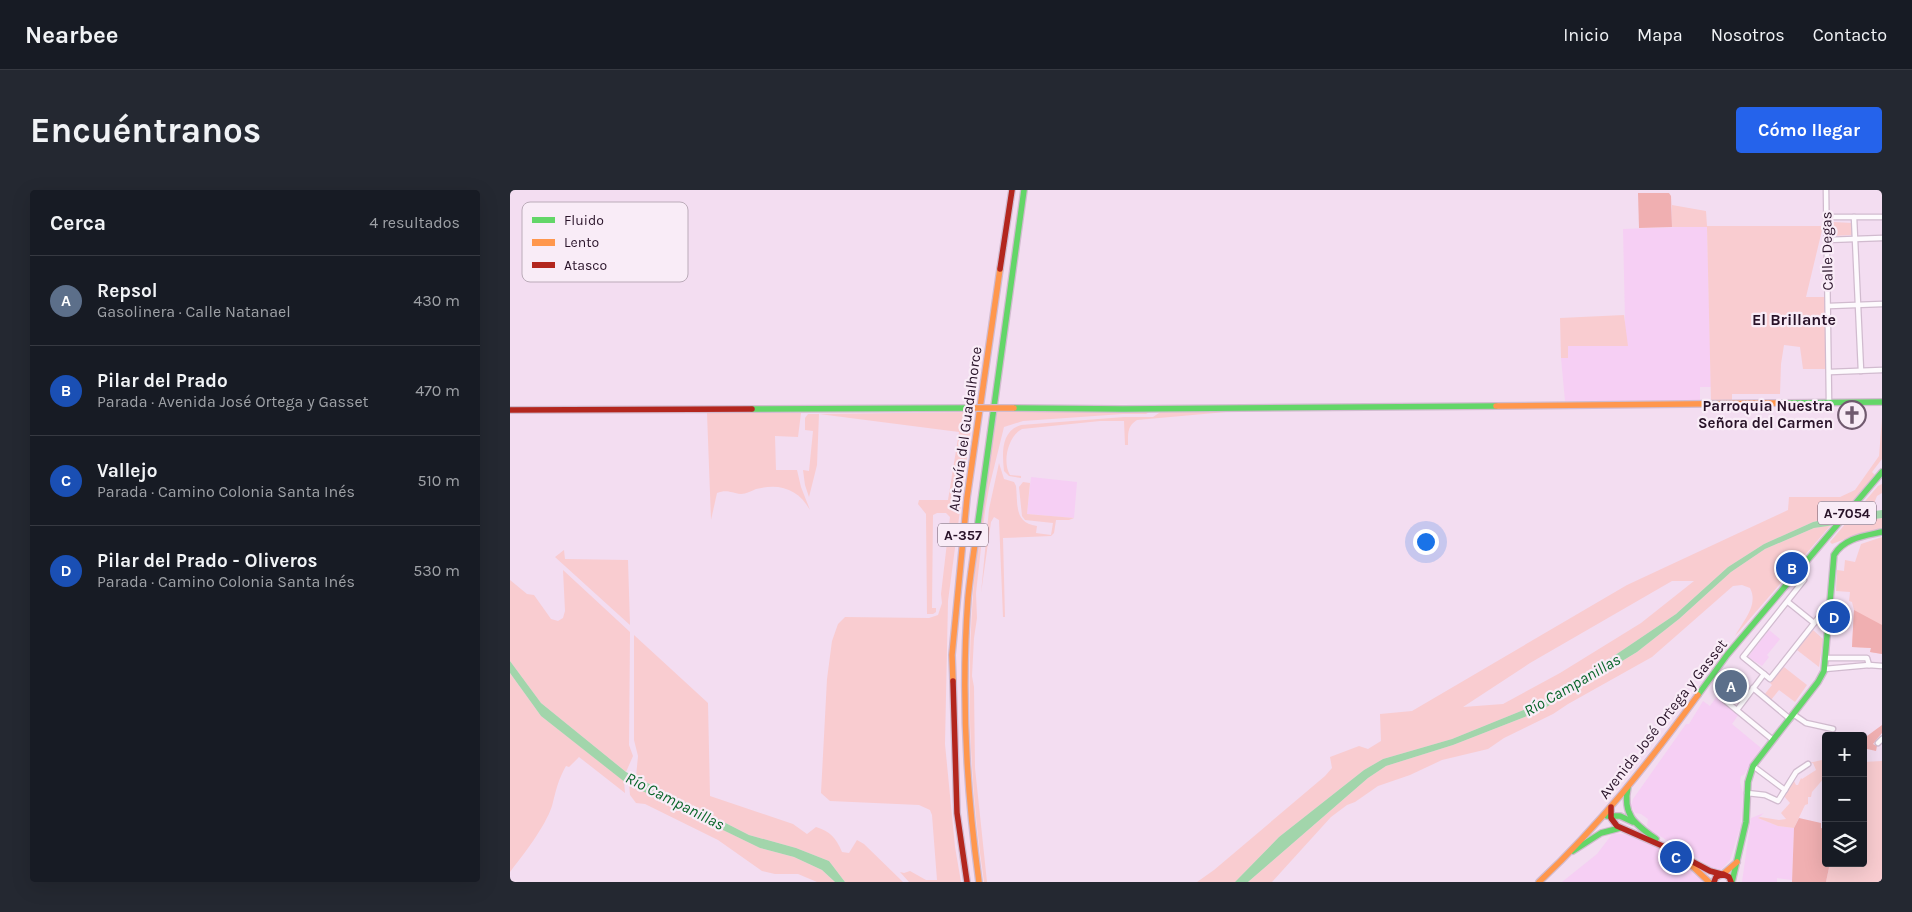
<!DOCTYPE html>
<html lang="es">
<head>
<meta charset="utf-8">
<style>
  :root { --surface:#171b24; --page:#242831; --text:#f1f3f6; --muted:#9ea1a6; --line:#363941; --accent:#2563eb }
  body { margin:0; font-family:Karla,sans-serif; background:var(--page); color:var(--text) }
  .controls { position:absolute; right:15px; bottom:15px; display:grid; overflow:hidden; border-radius:5px; box-shadow:0 5px 20px #0002 }
  .controls button { width:45px; height:45px; display:grid; place-items:center; padding:0; border:0; border-bottom:1px solid var(--line); background:var(--surface); color:var(--text); font:25px sans-serif }
  .you { position:absolute; left:915px; top:351px; width:18px; height:18px; margin:-12px; border:4px solid #fff; border-radius:50%; background:#1a73e8; box-shadow:0 0 0 8px #1a73e833 }
  .badge { display:grid; place-items:center; width:32px; height:32px; border-radius:50%; background:var(--accent); color:#fff; font-size:16px; font-weight:700 }
  .pin { position:absolute; translate:-50% -50%; border:2px solid #fff; box-shadow:0 1px 5px #0006 }
  .list { margin:0; padding:0; list-style:none }
  h2 { display:flex; justify-content:space-between; align-items:center; height:65px; margin:0; padding:0 20px; font-size:21px }
  h2 small { font-size:16px; font-weight:400; color:var(--muted) }
  .list li { display:grid; grid-template-columns:32px 1fr auto; gap:15px; align-items:center; box-sizing:border-box; height:90px; padding:0 20px; border-top:1px solid var(--line) }
  .list b { display:block; font-size:19px; white-space:nowrap }
  .list p { margin:0; font-size:16px; white-space:nowrap; color:var(--muted) }
  .list em { font-size:16px; font-style:normal; color:var(--muted) }
  .icon { flex:none; width:28px; height:28px; fill:none; stroke:currentColor; stroke-width:2; stroke-linecap:round; stroke-linejoin:round }
  .map { position:relative; flex:none; width:1372px; height:692px; overflow:hidden; border-radius:5px }
  header { display:flex; align-items:center; gap:30px; box-sizing:border-box; height:70px; padding:0 25px; background:var(--surface); border-bottom:1px solid var(--line) }
  header strong { font-size:24px }
  nav { display:flex; gap:28px; margin-inline-start:auto; font-size:18px }
  .intro { display:flex; align-items:center; justify-content:space-between; box-sizing:border-box; height:120px; padding:0 30px }
  h1 { margin:0; font-size:35px }
  .button { padding:12px 22px; border-radius:5px; background:var(--accent); color:#fff; font-size:18px; font-weight:700 }
  main { display:flex; gap:30px; padding:0 30px }
  aside { flex:1; background:var(--surface); border-radius:5px; box-shadow:0 5px 20px #0002 }
  .map>svg:first-child { display:block }
</style>
</head>
<body>
<header>
<strong>Nearbee</strong>
<nav><a>Inicio</a><a>Mapa</a><a>Nosotros</a><a>Contacto</a></nav>
</header>
<div class="intro"><h1>Encuéntranos</h1><a class="button">Cómo llegar</a></div>
<main>
<aside>
<h2>Cerca<small>4 resultados</small></h2>
<ul class="list">
<li><span class="badge" style="background:#5c6f8a">A</span><div><b>Repsol</b><p>Gasolinera · Calle Natanael</p></div><em>430 m</em></li>
<li><span class="badge" style="background:#1a4fb4">B</span><div><b>Pilar del Prado</b><p>Parada · Avenida José Ortega y Gasset</p></div><em>470 m</em></li>
<li><span class="badge" style="background:#1a4fb4">C</span><div><b>Vallejo</b><p>Parada · Camino Colonia Santa Inés</p></div><em>510 m</em></li>
<li><span class="badge" style="background:#1a4fb4">D</span><div><b>Pilar del Prado - Oliveros</b><p>Parada · Camino Colonia Santa Inés</p></div><em>530 m</em></li>
</ul>
</aside>
<div class="map">
<svg width="1372" height="692" viewBox="0 0 1372 692">
  <rect width="100%" height="100%" fill="#f3ddf1"/>
  <g fill="#f6cff4">
    <polygon points="1197,36 1201,197 1190,197 1190,211 1055,211 1051,168 1058,167 1058,156 1115,131 1113,39"/>
    <polygon points="521,287 567,292 564,328 517,324"/>
    <polygon points="1259,440 1270,449 1257,465 1259,467 1252,476 1238,467"/>
    <polygon points="1207,506 1229,524 1222,534 1251,558 1240,574 1234,585 1231,586 1230,592 1233,603 1231,635 1220,670 1212,679 1209,680 1204,679 1140,640 1137,635 1138,629 1131,624 1125,623 1121,615 1123,609 1176,534 1179,534 1193,511 1200,516"/>
    <polygon points="1254,623 1248,628 1268,636 1284,638 1282,690 1267,688 1267,692 1232,692 1241,628"/>
    <polygon points="1103,643 1119,645 1144,656 1176,676 1194,692 1052,692 1087,664"/>
  </g>
  <g fill="#f9ccd0" fill-rule="evenodd">
    <polygon points="1162,15 1196,21 1197,36 1313,36 1296,107 1315,107 1315,179 1293,179 1290,157 1274,155 1271,174 1270,204 1222,204 1222,212 1201,211 1197,37 1162,37"/>
    <polygon points="1323,32 1342,33 1342,45 1322,46 1320,34"/>
    <polygon points="1114,125 1118,156 1058,156 1058,168 1051,168 1050,128"/>
    <path d="M716 220V222L627 230C617 236 618 244 618 255H615L614 231H590L512 239C498 246 492 272 500 285L511 286V288L499 286 494 281C492 263 491 241 511 235L614 227H643L652 221Z"/>
    <path d="M641 221 636 224H613L513 231 494 237 479 298 475 321 466 403 467 428 464 448 462 486 464 497 465 578 477 692H474C460 597 456 501 463 405 467 344 478 282 487 222Z"/>
    <polygon points="463,222 438,411 435,554 445,657 451,692 399,692 390,682 394,683 400,681 416,690 427,690 422,625 420,620 409,615 320,611 311,603 317,489 322,451 328,434 335,427 419,428 428,425 432,413 431,404 440,327 436,323 427,323 423,325 422,418 426,418 426,422 423,424 417,424 416,324 408,314 409,310 438,310 449,242 309,224 307,275 299,307 295,295 293,280 299,281 303,241 295,240 295,228 298,224 308,224"/>
    <path d="M197 223H291L288 247 265 246 266 280H287L291 297 300 320C288 299 270 293 246 299 241 301 236 304 231 304 221 303 217 299 207 303L201 330Z"/>
    <path d="M1372 228V269L1362 282 1365 285 1330 326 1303 332 1254 354 1218 377 1166 424 1049 503 1028 514 942 549 873 569 854 580 769 647 725 692H687L704 680 815 586 822 578 820 567 849 556 858 559 871 551 870 524 902 521 1117 395 1278 320 1279 307H1330L1345 300 1369 266ZM1162 391H1184L1131 433 1050 483 993 514 953 517 1020 473Z"/>
    <path d="M489 273 494 289 504 292 506 296C508 315 504 333 527 336L526 343 541 345 543 333 515 330 512 326 509 297 513 292 520 293 517 324 564 328 559 330H546L544 343 541 346 493 348 495 427H493L489 330 484 327 481 332 471 403 479 319Z"/>
    <polygon points="1372,294 1372,303 1367,306 1361,321 1344,324 1368,296"/>
    <polygon points="1372,328 1372,338 1351,343 1322,354 1320,352 1336,333"/>
    <path d="M1321 335 1225 446C1233 431 1249 415 1240 398L1232 395 1223 396 1142 467 1058 514 1043 524 994 548 978 559 932 570 900 585 868 596 845 612 837 615 821 627 762 692H738L858 588 876 576 943 555 1030 521 1127 462 1169 429 1221 382 1255 359 1304 338Z"/>
    <polygon points="1372,347 1372,464 1360,462 1361,458 1342,457 1344,420 1342,412 1339,411 1340,402 1326,401 1327,380 1334,381 1335,370 1345,372 1351,354"/>
    <polygon points="54,360 55,369 118,370 120,435 45,367"/>
    <polygon points="53,380 120,442 119,555 123,566 116,582 31,513 0,471 0,390 17,404 24,405 41,429 48,431 53,428 55,421"/>
    <polygon points="1303,440 1313,449 1309,477 1287,460"/>
    <path d="M124 445 198 513 200 606 283 634 297 644 306 637C320 641 326 648 332 662L339 663 347 650 354 654 393 692H335L319 671 286 658 239 645 126 587 128 566 124 550Z"/>
    <polygon points="1274,477 1297,495 1285,512 1269,500 1261,510 1254,505 1262,495 1260,493"/>
    <path d="M0 483 31 526 114 591 115 603 69 567 59 577 56 576C48 590 46 600 42 616 35 637 14 664 0 682Z"/>
    <polygon points="1316,569 1316,586 1302,602 1301,607 1298,607 1298,614 1295,615 1284,638 1268,636 1248,628 1250,627 1269,630 1276,629 1271,623 1280,613 1273,605 1283,589 1286,595 1288,595 1291,588 1292,589 1306,580 1303,573 1299,574 1299,573"/>
    <polygon points="1372,571 1372,692 1316,692 1320,673 1353,673 1353,572"/>
    <polygon points="119,594 250,658 284,667 312,680 325,692 307,692 288,684 265,684 252,681 208,650 135,614 126,613 120,605"/>
  </g>
  <g fill="#f0afb1">
    <polygon points="1128,3 1159,3 1161,6 1162,37 1129,38"/>
    <polygon points="1344,420 1372,435 1372,464 1360,462 1361,458 1342,457"/>
    <polygon points="1372,535 1372,543 1363,554 1367,556 1366,561 1353,558 1353,549"/>
    <polygon points="1289,628 1311,633 1311,638 1316,639 1316,673 1320,673 1316,692 1282,692 1284,638"/>
  </g>
  <g fill="#a2d5ab">
    <polygon points="1372,320 1372,328 1304,338 1255,359 1221,382 1169,429 1127,462 1030,521 943,555 876,576 858,588 738,692 725,692 769,647 854,580 873,569 942,549 1028,514 1049,503 1166,424 1218,377 1254,354 1303,332 1330,326"/>
    <polygon points="0,471 31,513 116,582 239,645 286,658 319,671 335,692 325,692 312,680 284,667 250,658 116,593 31,526 0,483"/>
  </g>
  <g fill="none" stroke-linecap="round" stroke-linejoin="round">
    <defs>
      <g id="street">
        <polyline points="1316,0 1319,212"/>
        <polyline points="1316,27 1372,27"/>
        <polyline points="1344,27 1351,181"/>
        <polyline points="1317,50 1372,48"/>
        <polyline points="1319,116 1372,114"/>
        <polyline points="1320,182 1372,180"/>
        <polyline points="1278,412 1304,433"/>
        <polyline points="1316,468 1357,468 1359,475"/>
        <polyline points="1315,479 1359,475 1372,476"/>
        <polyline points="1254,484 1233,467 1294,390"/>
        <polyline points="1243,498 1280,529"/>
        <polyline points="1212,508 1263,550"/>
        <polyline points="1227,520 1254,484 1260,489 1309,427 1315,421 1320,421"/>
        <polyline points="1283,524 1296,533 1323,539"/>
        <polyline points="1368,553 1372,549"/>
        <polyline points="1243,576 1275,600"/>
        <polyline points="1237,603 1255,605 1268,611 1286,582 1298,574"/>
      </g>
      <g id="fast">
        <polyline points="1270,213 1372,212"/>
        <polyline points="504,218 613,219 986,216"/>
        <polyline points="242,219 459,218"/>
        <polyline points="466,347 514,0"/>
        <polyline points="1188,505 1217,465 1372,282"/>
        <path d="M1118 597C1112 625 1125 634 1146 649"/>
        <polyline points="1097,626 1110,626 1123,632"/>
        <polyline points="1063,661 1091,643 1110,638"/>
        <path d="M1222 692 1236 632 1238 592 1243 576 1308 492 1314 481 1324 365C1334 348 1354 346 1372 342"/>
      </g>
      <g id="slow">
        <polyline points="986,216 1270,213"/>
        <path d="M466 347C463 367 460 387 458 408 451 503 456 598 469 692"/>
        <polyline points="443,491 442,465 457,308 490,79"/>
        <polyline points="1179,673 1199,692"/>
        <polyline points="1213,684 1227,672"/>
        <path d="M1029 692C1089 636 1140 571 1188 505"/>
      </g>
      <g id="jam">
        <polyline points="490,79 502,0"/>
        <polyline points="0,220 242,219"/>
        <polyline points="443,491 447,623 457,692"/>
        <polyline points="1101,617 1101,628 1107,636 1155,657 1200,681 1211,684"/>
        <polyline points="1204,692 1206,687 1213,684 1219,687 1221,692"/>
      </g>
    </defs>
    <use href="#street" stroke="#d1bbcf" stroke-width="7"/>
    <use href="#fast" stroke="#d1bbcf" stroke-width="8"/>
    <use href="#slow" stroke="#d1bbcf" stroke-width="8"/>
    <use href="#jam" stroke="#d1bbcf" stroke-width="8"/>
    <use href="#street" stroke="#fdfafd" stroke-width="4.5"/>
    <use href="#fast" stroke="#63d668" stroke-width="5.5"/>
    <use href="#slow" stroke="#ff974d" stroke-width="5.5"/>
    <use href="#jam" stroke="#b3261e" stroke-width="5.5"/>
    <defs>
      <polyline id="slow-bridge" points="459,218 504,218"/>
    </defs>
    <use href="#slow-bridge" stroke="#d1bbcf" stroke-width="8" stroke-linecap="butt"/>
    <use href="#slow-bridge" stroke="#ff974d" stroke-width="5.5"/>
  </g>
  <defs>
    <symbol id="church-ring" viewBox="-11 -11 22 22"><circle r="9.5" fill="#f9ecf7" stroke="#705a6f" stroke-width="1.5"/><path d="M-1.2-6h2.4v3.5h3.3v2.4h-3.3V6h-2.4V-.1h-3.3v-2.4h3.3Z" fill="#705a6f"/></symbol>
  </defs>
  <g fill-rule="evenodd">
    <use href="#church-ring" x="1326" y="209" width="32" height="32"/>
  </g>
  <g text-anchor="middle" dominant-baseline="central" stroke-width="4.5" stroke-linejoin="round" paint-order="stroke">
    <g fill="#f9ecf7" stroke="#675467" stroke-width="1">
      <rect x="1308" y="311.5" width="58" height="23" rx="4"/>
      <rect x="428" y="333.5" width="50" height="23" rx="4"/>
    </g>
    <g font-size="14" font-weight="bold" fill="#291329">
      <text x="1337" y="323">A-7054</text>
      <text x="453" y="345">A-357</text>
    </g>
    <g font-size="15" fill="#291329" stroke="#f9ecf7">
      <text transform="translate(1317 61) rotate(-91)">Calle Degas</text>
      <text transform="translate(455 239) rotate(-82)">Autovía del Guadalhorce</text>
      <text transform="translate(1153 529) rotate(-52)">Avenida José Ortega y Gasset</text>
    </g>
    <g font-size="15" font-weight="bold" fill="#291329" stroke="#f9ecf7" text-anchor="end">
      <text x="1323" y="216">Parroquia Nuestra<tspan x="1323" dy="17">Señora del Carmen</tspan></text>
    </g>
    <g font-size="16" font-weight="bold" fill="#291329" stroke="#f9ecf7">
      <text x="1284" y="129">El Brillante</text>
    </g>
    <g font-size="16" font-style="italic" fill="#09662a" stroke="#f9ecf7">
      <text transform="translate(1062 495) rotate(-30)">Río Campanillas</text>
      <text transform="translate(165 611) rotate(27)">Río Campanillas</text>
    </g>
  </g>
  <rect x="12" y="12" width="166" height="80" rx="8" fill="#f9ecf7" stroke="#bbabb9" stroke-width="1"/>
  <rect x="22" y="27" width="23" height="6" fill="#63d668"/>
  <rect x="22" y="49" width="23" height="7" fill="#ff974d"/>
  <rect x="22" y="72" width="23" height="6" fill="#b3261e"/>
  <g font-size="14" fill="#291329">
    <text x="54" y="35">Fluido</text>
    <text x="54" y="57">Lento</text>
    <text x="54" y="80">Atasco</text>
  </g>
</svg>
<div class="controls">
<button>+</button>
<button>−</button>
<button><svg class="icon" aria-label="layers" viewBox="0 0 24 24"><path d="M12 4l9 5-9 5-9-5zM3 14l9 5 9-5"/></svg></button>
</div>
<div class="you"></div>
<div class="pin badge" style="left:1221px;top:496px;background:#5c6f8a">A</div>
<div class="pin badge" style="left:1282px;top:378px;background:#1a4fb4">B</div>
<div class="pin badge" style="left:1166px;top:667px;background:#1a4fb4">C</div>
<div class="pin badge" style="left:1324px;top:427px;background:#1a4fb4">D</div>
</div>
</main>
</body>
</html>
